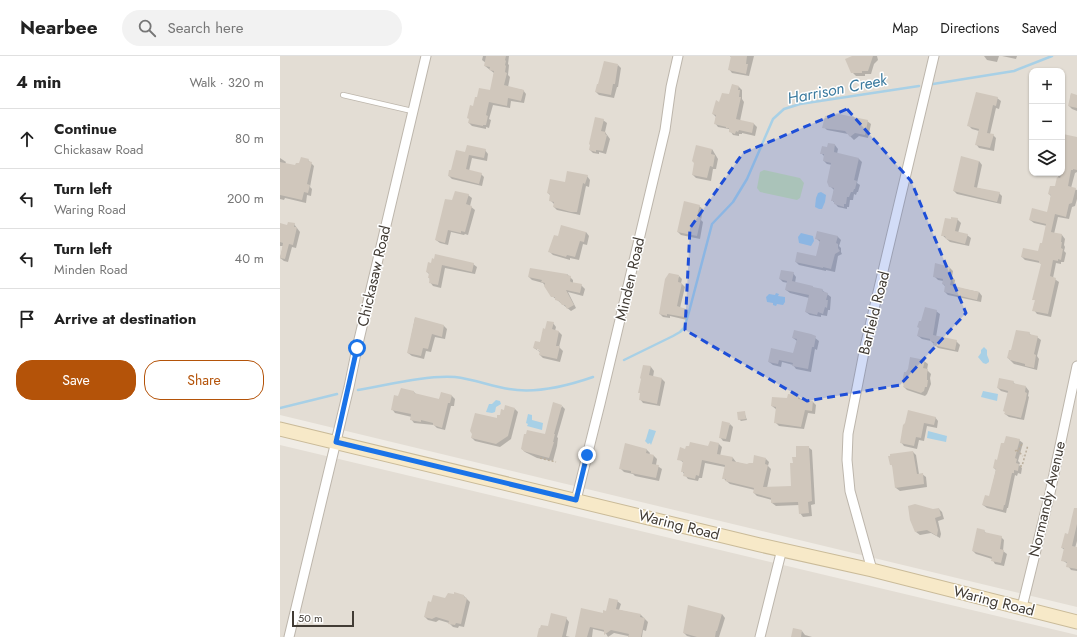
<!DOCTYPE html>
<html lang="en">
<head>
<meta charset="utf-8">
<style>
  :root { --surface:#fff; --page:#f2f2f2; --text:#222; --muted:#767676; --line:#e0e0e0; --accent:#b45309 }
  body { margin:0; font-family:Jost,sans-serif; background:var(--page); color:var(--text) }
  .controls { position:absolute; right:12px; top:12px; display:grid; overflow:hidden; border-radius:8px; box-shadow:0 1px 3px #0004 }
  .controls button { width:36px; height:36px; display:grid; place-items:center; padding:0; border:0; border-bottom:1px solid var(--line); background:var(--surface); color:var(--text); font:20px sans-serif }
  .scale { position:absolute; left:12px; bottom:10px; width:62px; box-sizing:border-box; padding-left:4px; border:2px solid #423c35; border-top:0; font-size:11px; line-height:14px; white-space:nowrap; color:#423c35; -webkit-text-stroke:3px #fff; paint-order:stroke }
  .stop { position:absolute; width:12px; height:12px; margin:-9px; border:3px solid #1a73e8; border-radius:50%; background:#fff }
  .stop.end { background:#1a73e8; border-color:#fff; box-shadow:0 1px 4px #0008 }
  .list { margin:0; padding:0; list-style:none }
  h2 { display:flex; justify-content:space-between; align-items:center; height:52px; margin:0; padding:0 16px; font-size:17px }
  h2 small { font-size:13px; font-weight:400; color:var(--muted) }
  .list li { display:grid; grid-template-columns:26px 1fr auto; gap:12px; align-items:center; box-sizing:border-box; height:60px; padding:0 16px; border-top:1px solid var(--line) }
  .list b { display:block; font-size:15px; white-space:nowrap }
  .list p { margin:0; font-size:13px; white-space:nowrap; color:var(--muted) }
  .list em { font-size:13px; font-style:normal; color:var(--muted) }
  .actions { display:flex; gap:8px; padding:12px 16px }
  .actions a { flex:1; padding:9px 0; border:1px solid var(--accent); border-radius:16px; text-align:center; font-size:14px; color:var(--accent) }
  .actions .main { background:var(--accent); color:#fff }
  .icon { flex:none; width:22px; height:22px; fill:none; stroke:currentColor; stroke-width:2; stroke-linecap:round; stroke-linejoin:round }
  .map { position:relative; flex:none; width:797px; height:581px; overflow:hidden }
  header { display:flex; align-items:center; gap:24px; box-sizing:border-box; height:56px; padding:0 20px; background:var(--surface); border-bottom:1px solid var(--line) }
  header strong { font-size:19px }
  nav { display:flex; gap:22px; margin-inline-start:auto; font-size:14px }
  .search { width:280px; height:36px; background:var(--page); display:flex; align-items:center; gap:10px; box-sizing:border-box; padding:0 14px; border-radius:22px; color:var(--muted); font-size:15px }
  main { display:flex }
  aside { flex:1; background:var(--surface) }
  .map>svg:first-child { display:block }
</style>
</head>
<body>
<header>
<strong>Nearbee</strong>
<div class="search"><svg class="icon" aria-label="search" viewBox="0 0 24 24"><circle cx="10" cy="10" r="6"/><path d="M15 15l6 6"/></svg>Search here</div>
<nav><a>Map</a><a>Directions</a><a>Saved</a></nav>
</header>
<main>
<aside>
<h2>4 min<small>Walk · 320 m</small></h2>
<ul class="list">
<li><svg class="icon" aria-label="ahead" viewBox="0 0 24 24"><path d="M12 20V5M6 11l6-6 6 6"/></svg><div><b>Continue</b><p>Chickasaw Road</p></div><em>80 m</em></li>
<li><svg class="icon" aria-label="left" viewBox="0 0 24 24"><path d="M17 20v-9H6M10 6l-5 5 5 5"/></svg><div><b>Turn left</b><p>Waring Road</p></div><em>200 m</em></li>
<li><svg class="icon" aria-label="left" viewBox="0 0 24 24"><path d="M17 20v-9H6M10 6l-5 5 5 5"/></svg><div><b>Turn left</b><p>Minden Road</p></div><em>40 m</em></li>
<li><svg class="icon" aria-label="arrive" viewBox="0 0 24 24"><path d="M6 21V4h12l-3 4 3 4H6"/></svg><div><b>Arrive at destination</b></div></li>
</ul>
<div class="actions"><a class="main">Save</a><a>Share</a></div>
</aside>
<div class="map">
<svg width="797" height="581" viewBox="0 0 797 581">
  <rect width="100%" height="100%" fill="#f0ece5"/>
  <g fill="#e3ddd4" fill-rule="evenodd">
    <path d="M0 0H797V551L0 359ZM752 15H782V117H752Z"/>
    <polygon points="0,389 797,579 797,581 0,581"/>
  </g>
  <polygon fill="#cee0b2" points="484,114 520,122 524,127 520,142 517,144 480,136 477,132 480,116"/>
  <g fill="#a8d0e6">
    <polygon points="541,136 546,139 545,146 542,153 539,153 535,151 536,142 538,137"/>
    <polygon points="521,177 533,180 534,185 531,190 519,187 518,181"/>
    <polygon points="496,237 499,238 498,240 505,241 505,246 503,249 497,248 496,250 493,249 493,247 487,246 486,241 489,238 495,239"/>
    <polygon points="704,291 707,294 707,299 709,304 709,306 706,308 703,307 698,301 701,297 701,294"/>
    <polygon points="703,335 718,338 717,345 701,341"/>
    <polygon points="216,344 220,345 221,348 216,351 215,356 212,357 206,356 209,348 212,348"/>
    <polygon points="248,358 252,359 252,364 263,367 262,374 247,370 248,368 246,367"/>
    <polygon points="369,373 376,375 371,389 370,387 368,388 365,385 366,383"/>
    <polygon points="648,375 667,380 666,386 647,382"/>
  </g>
  <g fill="#0003" fill-rule="evenodd">
    <polygon points="203,0 229,0 228,8 229,9 228,19 230,21 228,31 243,34 246,38 244,47 231,45 230,52 213,49 209,63 211,64 209,72 206,71 206,73 192,70 189,67 193,51 211,36 214,17 205,10 206,7 202,4"/>
    <polygon points="450,0 474,0 469,20 452,17 449,13 452,2"/>
    <polygon points="574,0 597,0 598,4 594,8 591,18 585,18 585,20 576,20 572,16"/>
    <polygon points="704,0 719,0 717,6 707,4"/>
    <polygon points="722,0 737,0 736,3"/>
    <polygon points="338,9 341,12 338,31 337,31 334,42 319,39 316,36"/>
    <polygon points="452,30 459,31 462,34 462,43 464,46 460,65 474,68 477,71 475,80 462,77 462,78 459,78 459,80 453,79 449,73 438,71 435,67 436,61 433,58 440,47 449,40"/>
    <polygon points="791,38 797,40 797,55 792,53 789,50"/>
    <polygon points="717,42 721,45 719,53 716,52 710,78 713,79 716,82 714,95 699,92 696,88 699,75 692,73 689,70"/>
    <polygon points="323,64 327,67 325,76 330,83 326,98 319,96 319,98 313,97 310,94"/>
    <polygon points="587,65 591,68 588,82 579,80 574,84 568,78 547,74 544,71"/>
    <polygon points="782,79 797,82 797,116 795,117 791,132 797,134 797,143 795,150 792,151 789,163 778,161 774,178 782,179 785,183 784,189 785,191 784,195 786,197 784,206 781,206 781,208 776,207 773,222 779,226 771,261 757,258 754,254 756,246 754,243 762,209 760,207 745,204 742,201 759,196 763,188 767,170 754,167 750,164 768,157 771,140 769,138 776,131 779,117 782,117"/>
    <polygon points="555,89 558,93 557,98 579,103 582,106 577,127 580,129 578,136 577,136 576,139 574,138 573,144 570,144 569,151 567,151 567,153 558,151 552,144 554,134 550,130 552,109 547,108 544,105 545,101 541,97 548,92"/>
    <polygon points="432,93 438,103 436,113 433,113 431,125 416,122 413,119"/>
    <polygon points="205,94 208,98 207,105 192,102 189,115 201,118 204,121 202,130 172,123 169,120 186,97"/>
    <polygon points="0,102 6,106 5,108 16,110 28,104 34,110 30,131 32,133 31,140 27,139 26,147 5,142 4,144 0,143"/>
    <polygon points="699,105 702,109 697,132 719,137 722,140 721,148 677,138 674,135"/>
    <polygon points="307,120 310,124 309,131 306,130 300,159 277,154 274,151 274,148 270,144 270,139 268,137 285,127"/>
    <polygon points="188,139 192,142 190,150 195,154 188,179 185,178 184,179 171,176 168,189 160,187 156,184 173,146"/>
    <polygon points="419,150 423,153 421,164 423,166 420,183 401,179 398,176"/>
    <polygon points="677,163 681,167 678,177 687,179 691,182 689,190 670,186 662,179"/>
    <polygon points="0,168 8,170 14,168 20,176 16,192 12,191 8,206 4,205 0,202 3,190 0,190"/>
    <polygon points="306,176 309,180 307,189 303,188 299,204 290,202 290,204 273,199 270,196 279,181"/>
    <polygon points="557,180 561,184 559,190 561,192 561,196 562,198 558,200 555,216 546,214 546,215 519,209 516,206 537,201 540,186 536,182"/>
    <polygon points="149,208 193,208 197,211 195,218 165,212 161,232 153,230 150,226 149,218 147,216"/>
    <polygon points="670,212 673,215 672,221 675,224 674,231 699,236 702,240 701,246 668,239 665,236 666,231 663,228 663,225 658,224 654,220"/>
    <polygon points="513,217 516,221 515,227 542,234 551,241 550,254 548,254 547,260 541,259 541,261 530,259 526,256 529,242 510,237 506,234 508,227 503,226 500,223"/>
    <polygon points="287,218 293,224 293,227 301,229 305,233 303,240 288,236 296,252 291,255 272,240 263,227 252,224 249,221"/>
    <polygon points="399,220 402,223 401,227 405,231 400,252 405,253 409,257 407,264 390,260 390,262 383,261 380,258"/>
    <polygon points="656,255 660,258 656,281 676,285 680,289 678,296 658,292 651,285 642,283 638,280"/>
    <polygon points="135,262 164,270 167,273 165,283 155,281 151,296 146,295 144,303 132,300 128,297"/>
    <path d="M273 267 276 271 275 275 279 276 282 279 279 291 283 295 280 306 263 302 260 299V296L254 292 260 287 266 274ZM257 292 264 296 257 294Z"/>
    <polygon points="749,277 752,280 757,281 761,284 757,300 759,303 757,314 734,308 728,302 732,295"/>
    <polygon points="530,278 539,285 537,294 535,293 531,316 516,313 513,309 502,306 501,311 493,309 489,306 514,298 517,285 513,282"/>
    <polygon points="644,305 648,308 647,314 651,318 650,322 651,328 647,338 645,340 627,334 624,331 624,329 623,327"/>
    <polygon points="364,310 371,311 374,315 373,321 382,323 385,326 380,350 363,347 360,343"/>
    <polygon points="733,326 736,329 746,331 749,335 748,340 749,341 744,364 729,361 725,358 728,337 721,335 718,332"/>
    <polygon points="134,336 137,339 159,344 162,337 172,340 175,343 174,350 171,350 165,374 157,372 154,369 134,367 131,363 132,361 115,357 112,353 119,342"/>
    <polygon points="518,340 522,344 533,346 536,349 535,358 528,357 524,373 499,370 495,366 497,354 492,350 508,343"/>
    <polygon points="282,350 285,353 277,381 278,382 277,390 273,405 257,402 245,396 242,393 266,380"/>
    <polygon points="235,353 238,356 231,383 220,391 195,385 192,382 193,378"/>
    <polygon points="464,356 467,364 461,365 459,363"/>
    <polygon points="655,361 658,365 657,372 647,370 644,385 639,384 637,393 624,390 621,386 624,370"/>
    <polygon points="450,368 453,371 450,386 443,385 440,381"/>
    <polygon points="739,384 743,387 738,405 740,407 739,409 742,412 741,418 738,417 737,420 735,419 728,452 727,452 726,457 707,452 703,449 710,441 716,414 714,412 718,405"/>
    <polygon points="439,388 442,391 440,400 453,402 456,406 467,409 473,409 486,403 489,406 488,410 491,413 487,432 512,431 514,408 517,402 528,391 532,394 535,448 531,449 532,460 523,461 520,457 519,449 496,450 492,447 492,444 477,440 474,437 475,434 450,428 443,422 445,411 425,407 422,422 419,422 418,425 408,423 402,415 404,407 399,403 406,394 429,391"/>
    <polygon points="366,393 370,397 369,399 374,400 377,403 376,409 382,413 379,425 355,420 353,418 344,416 340,412"/>
    <polygon points="633,396 636,399 639,418 642,418 646,421 647,431 620,435 616,432 613,411 611,408"/>
    <polygon points="797,452 797,485 795,492 797,492 797,515 791,514 788,510 788,508 782,504 785,494 782,492 789,479"/>
    <polygon points="659,453 662,456 664,463 658,465 661,478 660,482 651,477 640,479 636,476 653,454"/>
    <polygon points="704,475 707,478 721,481 724,484 723,495 727,498 724,510 715,508 712,503 696,498 693,495"/>
    <polygon points="184,540 190,546 184,571 179,570 178,572 173,571 169,567 159,564 156,566 148,564 145,561 152,547 166,543"/>
    <polygon points="337,545 341,548 339,554 361,559 368,566 366,575 363,574 362,581 348,581 348,580 334,577 328,581 325,576 313,573 312,581 296,581 327,556"/>
    <polygon points="442,558 445,562 439,581 411,581 407,580 404,577"/>
    <polygon points="286,562 289,566 286,580 290,581 258,581 268,571"/>
    <polygon points="522,575 525,579 532,581 512,581"/>
  </g>
  <g fill="none" stroke-linecap="round" stroke-linejoin="round">
    <g stroke="#a8d0e6" stroke-width="2.5">
      <polyline points="653,28 734,15 772,0"/>
      <polyline points="344,304 393,280 400,276 404,272 409,256 432,168 453,146 467,123 493,63 504,53 520,48 639,30"/>
      <path d="M78 334C108 329 145 319 175 321 193 323 211 330 229 333 257 338 287 330 313 321"/>
      <polyline points="0,352 57,338"/>
    </g>
  </g>
  <g fill="#d0c7bc">
    <polygon points="206,0 226,0 225,4 226,5 225,9 226,10 225,16 227,17 224,29 244,34 241,45 228,42 227,50 209,46 206,59 208,60 206,69 203,69 203,70 188,67 189,63 187,62 190,49 193,50 195,41 197,41 199,32 210,34 214,15 209,14 210,11 204,10"/>
    <polygon points="451,0 467,0 466,8 468,8 466,18 448,14"/>
    <polygon points="572,0 593,0 588,15 582,15 582,17 571,17 565,3"/>
    <polygon points="324,5 338,8 335,28 333,28 331,39 315,36 317,28 318,28"/>
    <polygon points="452,28 459,30 458,34 460,34 459,41 461,41 456,63 474,67 472,77 459,74 458,76 456,75 455,78 449,76 449,72 446,72 446,71 434,68 436,59 432,58 436,44 439,46 442,37 449,38"/>
    <polygon points="696,36 718,41 716,50 713,49 707,77 714,78 710,92 695,89 699,73 687,70"/>
    <polygon points="791,37 797,39 797,52 788,50"/>
    <polygon points="559,58 588,64 585,79 575,77 570,81 565,75 542,72 545,60"/>
    <polygon points="315,61 324,63 321,75 326,76 325,78 327,79 323,95 316,94 316,96 309,94 310,89 309,88"/>
    <polygon points="783,78 797,81 797,114 793,113 793,114 791,114 788,130 796,132 792,147 789,148 786,161 775,158 771,176 782,178 781,186 782,186 781,192 783,193 781,204 778,203 778,205 773,204 770,220 776,222 768,258 752,255 755,244 752,244 761,208 759,207 759,205 741,201 743,192 758,195 760,187 762,187 766,168 749,164 752,152 767,156 771,139 768,138 770,130 775,130 777,121 780,122 782,117"/>
    <polygon points="548,87 555,88 554,96 579,102 574,124 577,125 575,133 574,133 573,136 571,136 569,141 567,141 566,148 564,148 564,151 554,148 554,145 551,145 554,132 549,131 547,126 551,107 543,105 544,98 540,98 542,90 547,91"/>
    <polygon points="187,89 206,93 204,102 189,99 186,113 202,117 199,128 168,120 169,114 171,114 176,94 185,96"/>
    <polygon points="416,89 432,93 431,98 435,99 433,111 430,110 427,122 412,119 414,107 412,105"/>
    <polygon points="681,100 699,105 694,131 720,136 717,146 673,135"/>
    <polygon points="21,101 29,103 28,105 32,106 27,128 30,129 28,137 24,136 22,144 0,139 0,106 15,109 16,107 19,107"/>
    <polygon points="287,115 308,119 305,128 303,127 297,156 291,156 273,151 274,146 269,145 270,138 267,137 270,123 285,126"/>
    <polygon points="175,135 189,138 186,148 192,150 185,176 181,175 181,177 168,174 165,187 155,184 165,143 172,144"/>
    <polygon points="404,145 420,149 417,160 421,162 417,180 397,176"/>
    <polygon points="671,161 678,162 675,175 688,178 685,188 666,183 665,180 661,180 665,162 671,163"/>
    <polygon points="8,166 15,167 14,171 17,171 13,189 9,188 5,203 0,202 3,187 0,186 0,167 7,169"/>
    <polygon points="281,169 306,176 304,186 300,185 295,201 287,199 286,201 268,196 274,179 278,180"/>
    <polygon points="537,175 558,180 556,187 558,188 558,192 560,195 555,198 551,213 543,211 543,212 515,206 517,196 536,200 540,184 535,183"/>
    <polygon points="155,198 194,207 192,216 162,209 158,229 149,227 150,222 148,222 149,217 146,216 148,206 151,207 152,202 154,203"/>
    <polygon points="655,207 670,211 668,219 672,220 670,229 699,236 697,244 664,236 665,229 662,228 663,223 653,221"/>
    <polygon points="250,212 287,218 287,219 291,220 290,225 291,226 302,228 300,237 286,234 294,249 287,253 285,249 282,249 279,245 275,244 275,241 271,241 264,230 265,227 261,226 262,224 248,221"/>
    <polygon points="501,214 514,216 512,225 533,230 533,231 543,233 542,235 548,237 546,244 548,244 547,252 545,251 543,258 538,256 537,259 525,256 529,239 505,234 507,225 499,223"/>
    <polygon points="389,217 399,219 398,226 402,227 397,250 406,253 404,261 387,258 387,260 379,258 385,223"/>
    <polygon points="645,251 657,254 653,279 677,284 675,294 653,289 654,286 650,285 650,283 637,280 639,272 637,271 639,265 641,265"/>
    <polygon points="135,261 164,269 162,281 152,278 148,293 143,292 141,300 127,297"/>
    <polygon points="267,265 274,266 272,273 279,275 276,290 280,290 277,303 259,299 260,294 253,292 255,285 260,286 263,272 265,273"/>
    <polygon points="514,274 531,278 536,280 534,291 532,291 528,313 512,310 513,307 499,304 498,308 488,306 491,292 513,297 517,283 512,282"/>
    <polygon points="736,274 750,276 749,278 758,280 754,298 756,299 754,312 745,310 745,308 730,304 730,303 727,302 729,294 731,294"/>
    <polygon points="630,301 645,304 643,312 648,313 647,318 647,324 648,324 647,331 645,331 644,335 641,337 623,331 624,328 622,327 624,316 626,316 628,313"/>
    <polygon points="363,309 371,310 369,319 382,322 377,348 359,344 360,337 358,337 361,323 360,322"/>
    <polygon points="719,322 734,325 733,327 746,330 745,336 747,337 746,343 741,362 724,358 725,356 723,355 728,335 717,332"/>
    <polygon points="121,332 134,335 134,337 159,343 161,336 172,339 170,347 168,347 162,372 153,369 153,367 141,364 141,366 130,364 131,358 111,354 114,339 118,340"/>
    <polygon points="508,338 519,339 518,343 533,345 532,355 525,354 521,371 494,367 496,351 491,350 492,341 507,342"/>
    <polygon points="273,346 282,349 274,378 275,378 273,386 274,386 269,402 243,395 243,394 241,393 244,378 246,378 247,374 265,378"/>
    <polygon points="225,349 235,352 228,380 216,388 191,382 192,378 190,375 195,357 217,362 217,359 220,359 221,353 224,354"/>
    <polygon points="628,354 656,361 654,369 644,367 641,382 636,381 634,390 620,387 623,369 625,367"/>
    <polygon points="465,355 466,363 458,364 457,356"/>
    <polygon points="442,365 450,367 446,383 439,382"/>
    <polygon points="726,380 740,383 735,402 737,403 736,407 739,408 738,415 734,414 734,417 732,417 725,449 724,449 723,454 702,449 705,439 709,440 716,413 713,412 715,403 717,404 721,387 724,387"/>
    <polygon points="430,385 439,387 437,398 453,401 452,405 467,408 469,407 473,407 474,399 486,402 485,408 488,409 483,431 511,430 510,407 513,407 512,401 516,401 516,390 529,390 532,445 528,446 529,457 519,458 518,446 491,447 491,442 473,437 474,432 445,425 446,423 442,423 445,409 422,404 419,420 416,419 415,423 403,420 404,416 401,416 403,405 397,404 400,391 405,393 406,390 409,390 410,386 428,390"/>
    <polygon points="345,387 367,393 366,397 374,399 372,408 379,409 376,422 351,417 351,415 339,413"/>
    <polygon points="633,395 637,418 643,417 644,428 615,432 612,409 610,409 608,400 610,400 610,398"/>
    <polygon points="635,448 653,453 659,452 661,460 655,462 658,474 657,480 647,474 635,476 630,464 628,450"/>
    <polygon points="794,452 797,452 797,468 792,490 797,491 797,513 786,511 787,506 781,505 784,492 781,492 785,477 788,478"/>
    <polygon points="697,472 705,474 704,476 722,480 720,493 724,494 721,507 711,505 712,501 692,495"/>
    <polygon points="174,536 184,539 184,541 187,542 181,568 176,567 175,569 168,568 169,565 156,561 152,563 144,561 148,545 151,546 153,539 165,542 168,537 174,538"/>
    <polygon points="329,542 338,544 336,553 361,558 360,561 365,562 361,581 348,581 349,578 331,574 324,579 324,574 310,571 307,581 295,581 301,552 323,557 323,554 326,555"/>
    <polygon points="408,549 442,558 437,575 436,575 435,581 417,581 403,577"/>
    <polygon points="271,557 287,561 282,581 257,581 259,572 260,572 261,569 268,570"/>
    <polygon points="513,572 522,574 521,581 511,581"/>
  </g>
  <g fill="none" stroke-linecap="round" stroke-linejoin="round">
    <defs>
      <polyline id="service" points="63,39 132,55"/>
      <g id="minor">
        <polyline points="296,444 320,348 385,74 391,31 398,0"/>
        <polyline points="592,514 570,435 567,404 568,378 585,291 654,0"/>
        <polyline points="742,551 770,437 797,310"/>
        <polyline points="9,581 69,331 77,292 146,0"/>
        <polyline points="480,581 502,493"/>
      </g>
      <polyline id="secondary" points="0,373 480,489 592,514 797,566"/>
    </defs>
    <use href="#service" stroke="#bdb6ac" stroke-width="6"/>
    <use href="#minor" stroke="#bdb6ac" stroke-width="11"/>
    <use href="#secondary" stroke="#cabb99" stroke-width="15"/>
    <g stroke="#baae9c" stroke-width="1.5" stroke-dasharray="2 2" stroke-linecap="butt">
      <polyline points="737,394 743,400"/>
      <polyline points="735,395 739,393 742,388"/>
      <polyline points="260,402 276,406"/>
      <polyline points="740,410 742,410 748,389"/>
    </g>
    <use href="#service" stroke="#fff" stroke-width="4.5"/>
    <use href="#minor" stroke="#fff" stroke-width="9"/>
    <use href="#secondary" stroke="#f7e9c8" stroke-width="13"/>
  </g>
  <g fill="none" stroke-linecap="round" stroke-linejoin="round">
    <polyline stroke="#1a73e8" stroke-width="5" points="77,292 56,386 296,444 307,399"/>
  </g>
  <path fill="#1d4ed8" fill-opacity="0.2" stroke="#1d4ed8" stroke-width="3" stroke-dasharray="8 5" stroke-linejoin="round" d="M567 53 631 125 686 257 620 329 527 345 405 274 410 172 463 97Z"/>
  <g text-anchor="middle" dominant-baseline="central" stroke-width="3" stroke-linejoin="round" paint-order="stroke">
    <g font-size="15" fill="#423c35" stroke="#fff">
      <text transform="translate(94 220) rotate(-77)">Chickasaw Road</text>
      <text transform="translate(350 223) rotate(-77)">Minden Road</text>
      <text transform="translate(594 257) rotate(-76)">Barfield Road</text>
      <text transform="translate(767 443) rotate(-77)">Normandy Avenue</text>
      <text transform="translate(399 469) rotate(14)">Waring Road</text>
      <text transform="translate(714 545) rotate(14)">Waring Road</text>
    </g>
    <g font-size="16" font-style="italic" fill="#3c7b9f" stroke="#fff">
      <text transform="translate(557 33) rotate(-11)">Harrison Creek</text>
    </g>
  </g>
</svg>
<div class="controls">
<button>+</button>
<button>−</button>
<button><svg class="icon" aria-label="layers" viewBox="0 0 24 24"><path d="M12 4l9 5-9 5-9-5zM3 14l9 5 9-5"/></svg></button>
</div>
<div class="scale">50 m</div>
<div class="stop" style="left:77px;top:292px"></div>
<div class="stop end" style="left:307px;top:399px"></div>
</div>
</main>
</body>
</html>
